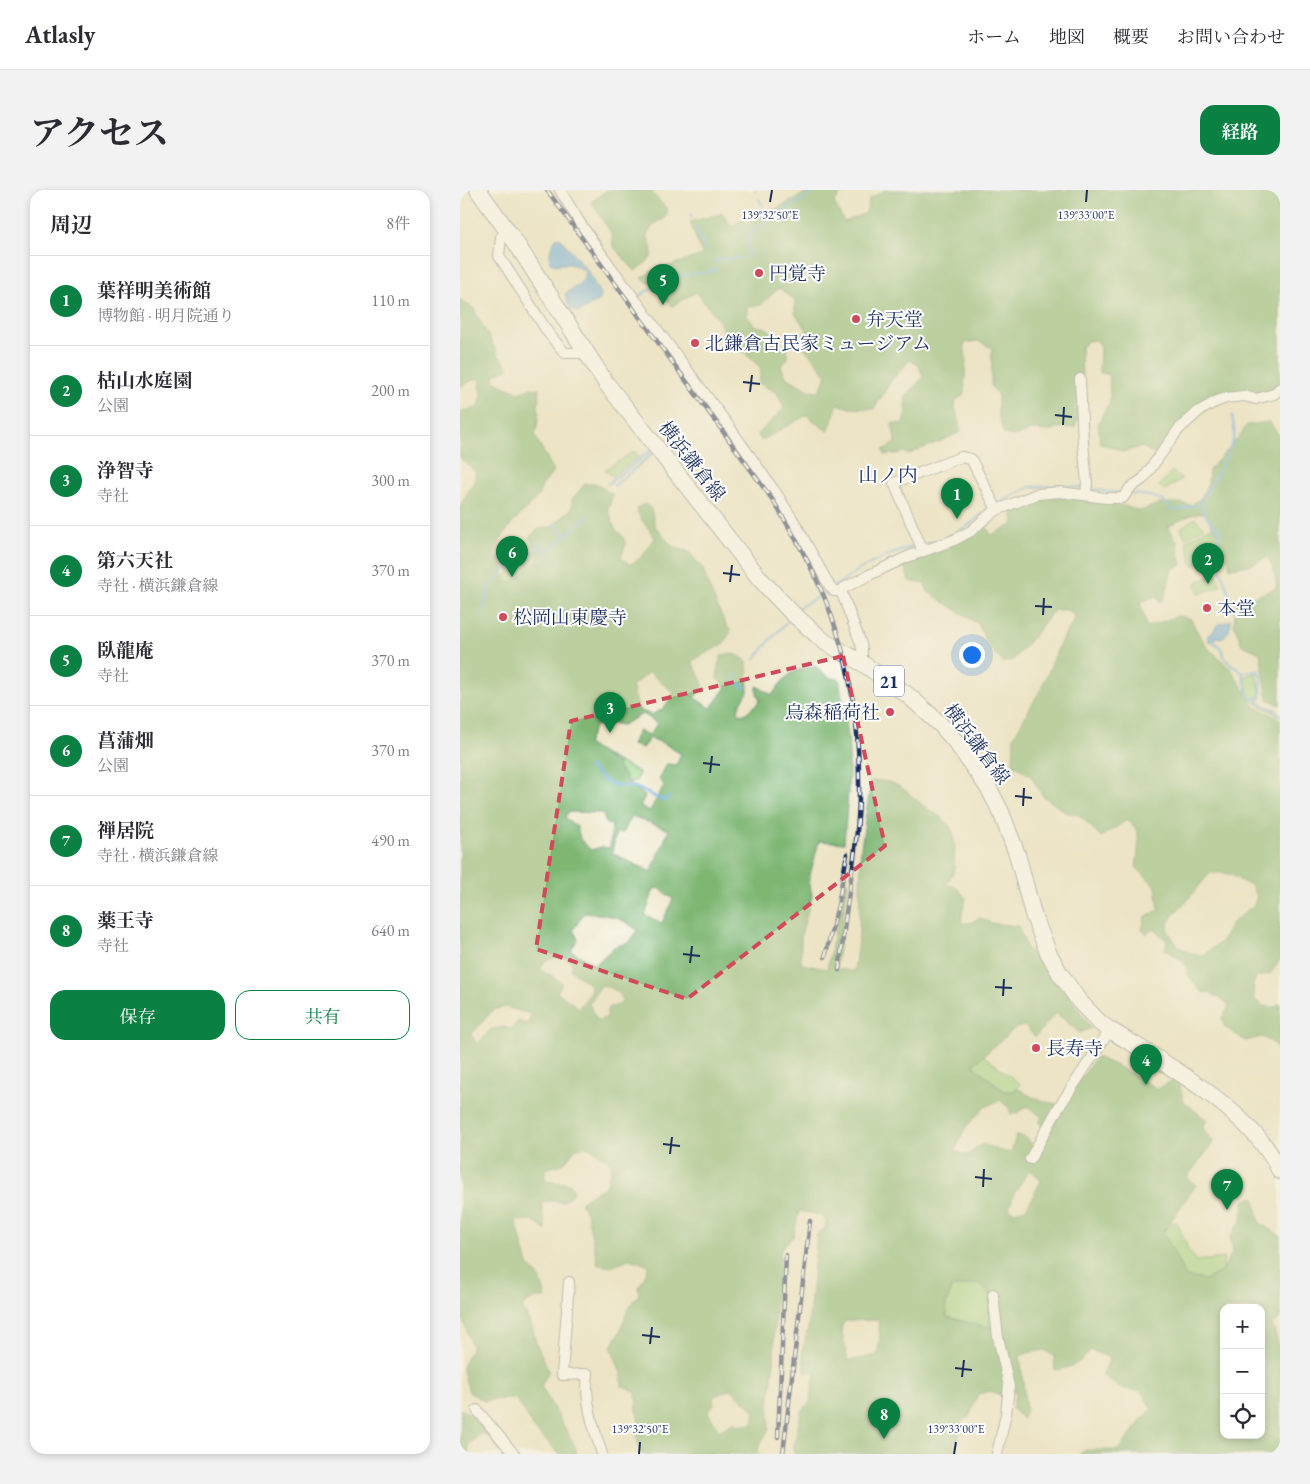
<!DOCTYPE html>
<html lang="ja">
<head>
<meta charset="utf-8">
<style>
  :root { --surface:#fff; --page:#f2f2f3; --text:#2b2b33; --muted:#7c7c81; --line:#e1e1e2; --accent:#0b8043 }
  body { margin:0; font-family:"EB Garamond","Noto Serif JP",serif; background:var(--page); color:var(--text) }
  .controls { position:absolute; right:15px; bottom:15px; display:grid; overflow:hidden; border-radius:10px; box-shadow:0 2px 8px #0003 }
  .controls button { width:45px; height:45px; display:grid; place-items:center; padding:0; border:0; border-bottom:1px solid var(--line); background:var(--surface); color:var(--text); font:25px sans-serif }
  .you { position:absolute; left:511px; top:464px; width:18px; height:18px; margin:-12px; border:4px solid #fff; border-radius:50%; background:#1a73e8; box-shadow:0 0 0 8px #1a73e833 }
  .badge { display:grid; place-items:center; width:32px; height:32px; border-radius:50%; background:var(--accent); color:#fff; font-size:16px; font-weight:700 }
  .pin { position:absolute; translate:-50% -41px; filter:drop-shadow(0 1px 2px #0008) }
  .pin::after { content:''; position:absolute; top:26px; width:18px; height:15px; background:inherit; clip-path:polygon(0 0,100% 0,50% 100%) }
  .list { margin:0; padding:0; list-style:none }
  h2 { display:flex; justify-content:space-between; align-items:center; height:65px; margin:0; padding:0 20px; font-size:21px }
  h2 small { font-size:16px; font-weight:400; color:var(--muted) }
  .list li { display:grid; grid-template-columns:32px 1fr auto; gap:15px; align-items:center; box-sizing:border-box; height:90px; padding:0 20px; border-top:1px solid var(--line) }
  .list b { display:block; font-size:19px; white-space:nowrap }
  .list p { margin:0; font-size:16px; white-space:nowrap; color:var(--muted) }
  .list em { font-size:16px; font-style:normal; color:var(--muted) }
  .actions { display:flex; gap:10px; padding:15px 20px }
  .actions a { flex:1; padding:11px 0; border:1px solid var(--accent); border-radius:15px; text-align:center; font-size:18px; color:var(--accent) }
  .actions .main { background:var(--accent); color:#fff }
  .icon { flex:none; width:28px; height:28px; fill:none; stroke:currentColor; stroke-width:2; stroke-linecap:round; stroke-linejoin:round }
  .map { position:relative; flex:none; width:820px; height:1264px; overflow:hidden; border-radius:15px }
  header { display:flex; align-items:center; gap:30px; box-sizing:border-box; height:70px; padding:0 25px; background:var(--surface); border-bottom:1px solid var(--line) }
  header strong { font-size:24px }
  nav { display:flex; gap:28px; margin-inline-start:auto; font-size:18px }
  .intro { display:flex; align-items:center; justify-content:space-between; box-sizing:border-box; height:120px; padding:0 30px }
  h1 { margin:0; font-size:35px }
  .button { padding:12px 22px; border-radius:15px; background:var(--accent); color:#fff; font-size:18px; font-weight:700 }
  main { display:flex; gap:30px; padding:0 30px }
  aside { flex:1; background:var(--surface); border-radius:15px; box-shadow:0 2px 8px #0003 }
  .map>svg:first-child { display:block }
</style>
</head>
<body>
<header>
<strong>Atlasly</strong>
<nav><a>ホーム</a><a>地図</a><a>概要</a><a>お問い合わせ</a></nav>
</header>
<div class="intro"><h1>アクセス</h1><a class="button">経路</a></div>
<main>
<aside>
<h2>周辺<small>8件</small></h2>
<ul class="list">
<li><span class="badge">1</span><div><b>葉祥明美術館</b><p>博物館 · 明月院通り</p></div><em>110 m</em></li>
<li><span class="badge">2</span><div><b>枯山水庭園</b><p>公園</p></div><em>200 m</em></li>
<li><span class="badge">3</span><div><b>浄智寺</b><p>寺社</p></div><em>300 m</em></li>
<li><span class="badge">4</span><div><b>第六天社</b><p>寺社 · 横浜鎌倉線</p></div><em>370 m</em></li>
<li><span class="badge">5</span><div><b>臥龍庵</b><p>寺社</p></div><em>370 m</em></li>
<li><span class="badge">6</span><div><b>菖蒲畑</b><p>公園</p></div><em>370 m</em></li>
<li><span class="badge">7</span><div><b>禅居院</b><p>寺社 · 横浜鎌倉線</p></div><em>490 m</em></li>
<li><span class="badge">8</span><div><b>薬王寺</b><p>寺社</p></div><em>640 m</em></li>
</ul>
<div class="actions"><a class="main">保存</a><a>共有</a></div>
</aside>
<div class="map">
<svg width="820" height="1264" viewBox="0 0 820 1264">
  <rect width="100%" height="100%" fill="#fff"/>
  <filter id="ink" filterUnits="userSpaceOnUse"><feTurbulence type="fractalNoise" baseFrequency=".02" numOctaves="2"/><feDisplacementMap in="SourceGraphic" scale="10" xChannelSelector="R" yChannelSelector="G"/><feConvolveMatrix kernelMatrix="1 2 1 2 8 2 1 2 1" color-interpolation-filters="sRGB"/></filter>
  <filter id="wash" filterUnits="userSpaceOnUse"><feTurbulence type="fractalNoise" baseFrequency=".0096" numOctaves="4" result="noise"/><feDisplacementMap in="SourceGraphic" scale="20" xChannelSelector="R" yChannelSelector="G"/><feGaussianBlur stdDeviation="1.12" result="paint"/><feColorMatrix in="noise" values="0 0 0 0 0 0 0 0 0 0 0 0 0 0 0 0 0 1.4 0 .05"/><feComposite in="paint" operator="in"/></filter>
  <g filter="url(#wash)">
    <rect width="100%" height="100%" fill="#ece4c4"/>
    <g fill="#9ed485" stroke="#5c8272">
      <polygon points="175,261 178,267 153,286 144,280"/>
      <polygon points="712,281 722,289 705,300 699,296"/>
      <polygon points="735,328 744,338 725,348 721,338"/>
      <polygon points="751,337 757,347 759,365 733,376 726,351"/>
      <path d="M76 362V367L69 377 43 401 36 397C46 387 62 364 76 362Z"/>
      <polygon points="756,384 761,396 739,404 735,393"/>
      <polygon points="796,483 800,500 799,512 815,520 819,525 798,515 789,508 784,486"/>
      <polygon points="129,557 179,582 176,591 162,592"/>
      <polygon points="523,865 560,894 554,901 544,901 513,875"/>
      <polygon points="717,1032 728,1059 736,1071 764,1068 762,1081 746,1090 726,1087 703,1042 712,1033"/>
      <polygon points="519,1093 530,1105 530,1138 487,1127 486,1116 491,1098"/>
    </g>
    <g fill="#7eb672" stroke="#4c7268" fill-rule="evenodd">
      <path d="M147 0H195L192 3 208 20 205 28 193 35 187 45C195 68 195 66 175 81L153 56 152 44 131 12Z"/>
      <path d="M352 0H381L382 3 374 12 384 32 406 23 409 9 425 0H820V194L810 202 756 208 699 265 691 263 683 257 662 262 655 258 640 254 638 233 650 211 649 185 639 182 640 154 635 150 628 151 621 157 623 216 615 237 596 238 590 241 570 240 562 244 552 246 544 244 538 225V205L531 196 532 158 518 151 504 153 506 169 504 205 496 210 495 217 501 242C483 251 465 257 447 265L445 262 437 264 425 265 423 260 435 253 434 243 431 233 442 234 447 224 445 208 463 187 459 176 450 170 431 191 414 219 390 218 378 214 368 242 347 225 301 251 298 244 324 218 317 203 299 193 301 178 265 145 259 131 236 102 212 116 196 98 182 88 190 82 242 65 230 32 263 23 271 37 284 29 286 34ZM319 98 335 111V124L347 140 337 149 367 185 359 201 349 200 326 187 321 176 328 168 327 159 317 154 311 148 312 142 304 137 295 136 287 126V117L301 115Z"/>
      <path d="M0 109 14 119 38 164 49 178 34 185 35 192 59 203 71 198 79 199 78 231 75 246 94 281 82 296 79 305 49 337 36 358 34 365 42 375 45 393 56 391 78 370V363L69 347 79 339 91 337 112 318V309L125 294H137L153 305 148 319 155 339 162 345 166 354 161 367 169 374C182 371 187 358 195 348 190 338 178 330 177 318L185 314 191 319 195 336 213 357 229 362 243 379 247 392 258 418 266 435 271 441 263 454 232 471 244 496 234 508 251 518 266 497 257 489 258 475 262 465C273 462 280 465 287 472L288 502 279 516 278 523 283 525 296 515 300 510 297 503V496L312 505C326 486 330 480 355 476L370 488 379 489C383 513 388 537 389 561 390 592 386 623 384 653L359 651 349 689 352 706 341 745V774L367 779 385 693 388 694 376 779 394 781 399 742 401 658 411 591C439 588 447 604 468 619 477 625 488 630 493 642 495 648 495 675 494 681 492 685 489 690 486 694L496 697 506 708 502 723V733H510L520 728 531 733 558 736 567 759 578 770 584 774 602 795 631 838 620 843 596 823 575 847 565 836 555 838 513 875 544 901H554L557 897C567 907 590 914 603 915L636 867 655 875 698 899 713 890 719 893 724 912 747 930 743 938 753 951 751 956 727 987 736 995 703 1042 726 1087 746 1090 762 1081 773 1061 770 1047 782 1030 784 1011 794 1007 800 1033 820 1046V1128L812 1134 820 1160V1264H619L626 1260H659L683 1228 692 1219 681 1201 659 1198 642 1185 649 1171 647 1166 639 1164 631 1160C622 1172 610 1179 595 1180L594 1166 584 1160 568 1163 560 1166 566 1219 563 1229 552 1219 556 1201 542 1206 531 1201 518 1204 509 1227 502 1231 494 1264H334L333 1258 341 1222 350 1212 355 1183 345 1181 342 1161 348 1139 357 1044 365 1038 366 1030 361 1025 339 1021 333 1047 321 1058 315 1117 314 1172 309 1215V1239L298 1258 299 1264H181L176 1244 179 1233 177 1222 176 1202 162 1196 161 1183 151 1157 160 1142 168 1119 179 1104 178 1097 183 1090 189 1075 169 1069 151 1077 138 1075 127 1024 120 1012 133 1003 146 997 152 974 130 957 116 958 103 974 85 979V991L111 994 114 1002 103 1012 89 1011 81 1014 86 1041 72 1030 56 1031 68 1075 80 1088 86 1108H76L62 1116 73 1139 76 1153 89 1181 81 1196 115 1256 117 1264H99L75 1240 55 1208 24 1211 9 1202 2 1177 12 1157 3 1130H0V316L15 289V281L0 268V221L17 218 21 208 20 188 13 190 0 197ZM189 482 214 503 204 518 192 525 179 520 172 496ZM183 524 197 533 190 545 178 541 172 555 182 558 190 548 205 554 221 564 216 575 207 574 199 589 204 595 190 621 180 616 185 606 173 596 157 577 158 574 127 554 135 536 149 533 162 535ZM108 622 143 623 146 634 152 635 150 658 141 657 131 660 120 649 117 637 105 628ZM172 626 209 640 191 682 152 663 156 643H163ZM199 698 213 709 202 733 185 725 194 699ZM124 723C145 724 160 726 177 740L170 752 154 757 135 775 111 761 118 749 113 740ZM95 768H105L113 774 111 780 131 796 130 803 119 818 97 802 102 793 90 784H86L80 779 85 771ZM141 795C156 798 176 814 149 817L147 820V828L137 830 129 814ZM45 817 71 824 69 832 66 834 58 831 51 839 44 837 31 839 18 854 11 845 33 820ZM540 910 549 918 551 925 557 923 567 916 582 927 579 933 588 942 576 962C571 952 568 946 556 945L551 963 538 960 523 954 507 965 495 961 505 938 525 917ZM570 979 581 991 566 1019 554 1022 549 1018 554 1004ZM519 1093 530 1105V1138L487 1127 486 1116 491 1098ZM764 1118H801V1245H764ZM418 1130 420 1146 417 1165 388 1171 381 1138 385 1131ZM271 1199 295 1221 293 1234 275 1236V1232L259 1241 248 1222 254 1214 253 1207Z"/>
      <path d="M809 232 820 246V515L808 509 800 463 782 455 774 434 776 414 816 398C816 389 814 374 807 368L790 375 770 378 767 365 762 360 759 346 749 331 746 322 731 325 708 336 717 351 722 375 712 379C709 389 707 406 700 413L696 406 680 412 687 437 718 426 730 428 738 443 749 459 771 479 794 516 820 529V771H819L810 784 796 787 793 795 795 810 803 816 815 817 820 813V869L815 854 802 847 785 851 765 837 762 829 767 820 769 814 749 802 743 803 737 797 727 783 728 778 719 768 705 760 707 751 694 739 686 744 682 740 685 727 699 720 696 697 676 677C677 668 681 647 676 639 674 635 670 633 667 630L641 647 619 625 605 622 583 606 571 586 553 574 554 546 581 499 602 449 616 427 607 420H594L573 447 552 471 543 472 530 459 518 434 468 402 465 394 449 391 445 378V373L524 332 531 345 554 334 552 315 581 307H655L658 314 680 321 701 313H721L731 315 741 308 748 294 749 280 778 248 787 235ZM750 683C757 683 764 682 771 685 779 689 780 692 790 694L797 706 794 715 772 733 761 752 742 765 732 764 718 756 708 741V734L713 725 726 712Z"/>
      <polygon points="1,1219 20,1229 43,1256 41,1262 29,1246 22,1243 8,1255 8,1264 0,1264"/>
    </g>
    <g fill="#6aacdf" stroke="#426e9e">
      <path d="M97 47 100 48 128 81 141 106 140 110 119 122C109 122 107 112 105 104 113 97 125 94 125 82 115 73 106 73 94 75L90 72C89 62 91 55 97 47Z"/>
      <polygon points="771,430 769,441 764,447 759,448 756,446 755,450 749,452 747,446 753,442 757,435"/>
    </g>
    <g fill="none" stroke-linecap="round" stroke-linejoin="round">
      <g stroke="#6aacdf" stroke-width="2.5">
        <polyline points="295,0 295,1"/>
        <polyline points="299,9 303,16"/>
        <polyline points="231,25 232,28"/>
        <polyline points="236,37 247,62"/>
        <polyline points="288,68 289,46 296,38 358,0"/>
        <polyline points="255,73 255,70 282,68"/>
        <polyline points="179,106 205,90 230,84 255,81 255,78"/>
        <polyline points="148,294 191,260"/>
        <polyline points="154,296 193,263"/>
        <polyline points="630,299 659,303"/>
        <path d="M670 304C678 304 696 306 703 311 707 313 709 317 712 320 720 320 729 318 736 315 746 309 772 258 774 246 775 240 773 233 772 226"/>
        <path d="M742 310C740 327 754 331 761 343L753 372 757 377"/>
        <polyline points="537,314 570,297 607,296 625,298"/>
        <polyline points="94,335 96,334 106,345 129,326"/>
        <polyline points="485,348 508,336 532,316"/>
        <polyline points="78,352 87,363 89,370"/>
        <polyline points="464,354 478,351"/>
        <polyline points="86,362 106,345"/>
        <polyline points="761,381 776,423"/>
        <polyline points="374,397 400,379 426,366 458,355"/>
        <polyline points="336,419 370,400"/>
        <path d="M21 426 30 397 47 378 51 380C56 374 63 365 70 362 75 360 78 360 82 356"/>
        <polyline points="752,451 760,457 766,470 772,475 778,478 782,482 798,481 801,488 801,509 796,508 797,512 815,520 820,525"/>
        <polyline points="295,469 312,448 330,429"/>
        <polyline points="782,482 789,508 796,508"/>
        <polyline points="278,484 274,490 285,498"/>
        <polyline points="129,577 147,592 160,596 175,597 204,611 209,607"/>
      </g>
    </g>
  </g>
  <g filter="url(#ink)">
    <g fill="none" stroke-linecap="round" stroke-linejoin="round">
      <defs>
        <g id="minor">
          <polyline points="100,0 120,33 145,69 265,231 318,306 336,335 369,395 374,401 381,401"/>
          <polyline points="49,42 41,47 39,66 89,144 105,163 127,163"/>
          <polyline points="620,189 623,253 627,293 626,305"/>
          <polyline points="463,361 434,293 501,267 511,269 537,320"/>
          <polyline points="381,401 384,398 409,385 447,367 494,350 511,341 528,326 537,320 577,304 600,302 646,308 663,308 670,298 683,289 718,240 739,221 755,212 766,208 784,206 796,209 814,204 820,198"/>
          <polyline points="381,401 400,451 402,458 402,473"/>
          <polyline points="570,969 599,917 650,840"/>
          <path d="M109 1092 102 1185 128 1184C124 1210 134 1239 142 1264"/>
          <polyline points="533,1104 538,1147 549,1196 546,1224 537,1264"/>
          <polyline points="17,1220 54,1264"/>
        </g>
        <path id="primary" d="M18 0 54 50 146 193 300 389 331 422 365 452 402 473 449 506 481 535 495 551 529 599 541 622 557 664 573 724 588 762 599 782 619 811 640 833 650 840C706 874 791 920 820 981"/>
      </defs>
      <use href="#minor" stroke="#848a91" stroke-width="12"/>
      <use href="#primary" stroke="#848a91" stroke-width="18"/>
      <use href="#minor" stroke="#fff" stroke-width="10"/>
      <use href="#primary" stroke="#fff" stroke-width="16"/>
      <defs>
        <g id="rail">
          <path d="M87 0 312 309C338 351 362 394 377 442 392 489 399 541 399 591 400 633 393 675 387 716 384 737 382 759 379 780"/>
          <polyline points="365,767 378,715 387,664"/>
          <polyline points="318,1247 326,1065"/>
          <polyline points="323,1264 350,1031"/>
        </g>
      </defs>
      <use href="#rail" stroke="#1b2f5e" stroke-width="4.5"/>
      <use href="#rail" stroke="#fff" stroke-width="2.5" stroke-dasharray="8" stroke-linecap="butt"/>
    </g>
  </g>
  <path d="M0 0H820V1264H0ZM383 466 425 656 227 809 76 759 111 531Z" fill="#ece4c4" fill-opacity=".55" fill-rule="evenodd"/>
  <path fill="none" stroke="#d1495b" stroke-width="4" stroke-dasharray="10 6" stroke-linejoin="round" d="M383 466 425 656 227 809 76 759 111 531Z"/>
  <path fill="none" stroke="#1b2f5e" stroke-width="2" d="M310 12 312 0M626 12 627 0M283 192 300 194M290 202 292 185M595 225 612 227M603 235 604 217M263 383 280 385M270 392 272 375M575 416 592 417M583 425 584 408M243 573 260 575M250 583 252 566M555 606 572 608M563 616 564 598M223 764 240 766M230 773 232 756M535 797 552 798M543 806 544 789M203 954 220 956M210 964 212 947M515 987 532 989M523 997 524 979M182 1145 200 1147M190 1154 192 1137M495 1178 512 1180M502 1187 504 1170M179 1264 180 1252M494 1264 496 1252"/>
  <g fill="#d1495b" stroke="#fff" stroke-width="2">
    <circle cx="299" cy="83" r="5"/>
    <circle cx="396" cy="129" r="5"/>
    <circle cx="235" cy="153" r="5"/>
    <circle cx="747" cy="418" r="5"/>
    <circle cx="43" cy="427" r="5"/>
    <circle cx="430" cy="522" r="5"/>
    <circle cx="576" cy="858" r="5"/>
  </g>
  <g text-anchor="middle" dominant-baseline="central" stroke-width="4" stroke-linejoin="round" paint-order="stroke">
    <rect fill="#fff" stroke="#5f6d8e" stroke-width="1" x="414" y="475.5" width="30" height="31" rx="4"/>
    <g font-size="18" font-weight="bold" fill="#1b2f5e">
      <text x="429" y="491">21</text>
    </g>
    <g font-size="19" fill="#1b2f5e" stroke="#fff" text-anchor="start">
      <text x="309" y="83">円覚寺</text>
      <text x="406" y="129">弁天堂</text>
      <text x="245" y="153">北鎌倉古民家ミュージアム</text>
      <text x="757" y="418">本堂</text>
      <text x="53" y="427">松岡山東慶寺</text>
      <text x="420" y="522" text-anchor="end">烏森稲荷社</text>
      <text x="586" y="858">長寿寺</text>
    </g>
    <g font-size="19" fill="#1b2f5e" stroke="#fff">
      <text transform="translate(232 271) rotate(52)">横浜鎌倉線</text>
      <text transform="translate(517 554) rotate(53)">横浜鎌倉線</text>
    </g>
    <g font-size="20" fill="#1b2f5e" stroke="#fff">
      <text x="428" y="285">山ノ内</text>
    </g>
  </g>
  <g font-size="12" text-anchor="middle" fill="#1b2f5e" stroke="#fff" stroke-width="4" stroke-linejoin="round" paint-order="stroke">
    <text x="310" y="29">139°32'50"E</text>
    <text x="626" y="29">139°33'00"E</text>
    <text x="180" y="1243">139°32'50"E</text>
    <text x="496" y="1243">139°33'00"E</text>
  </g>
</svg>
<div class="controls">
<button>+</button>
<button>−</button>
<button><svg class="icon" aria-label="locate" viewBox="0 0 24 24"><circle cx="12" cy="12" r="6"/><path d="M12 2v4M12 18v4M2 12h4M18 12h4"/></svg></button>
</div>
<div class="you"></div>
<div class="pin badge" style="left:497px;top:329px">1</div>
<div class="pin badge" style="left:748px;top:394px">2</div>
<div class="pin badge" style="left:150px;top:543px">3</div>
<div class="pin badge" style="left:686px;top:895px">4</div>
<div class="pin badge" style="left:203px;top:115px">5</div>
<div class="pin badge" style="left:52px;top:387px">6</div>
<div class="pin badge" style="left:767px;top:1020px">7</div>
<div class="pin badge" style="left:424px;top:1249px">8</div>
</div>
</main>
</body>
</html>
